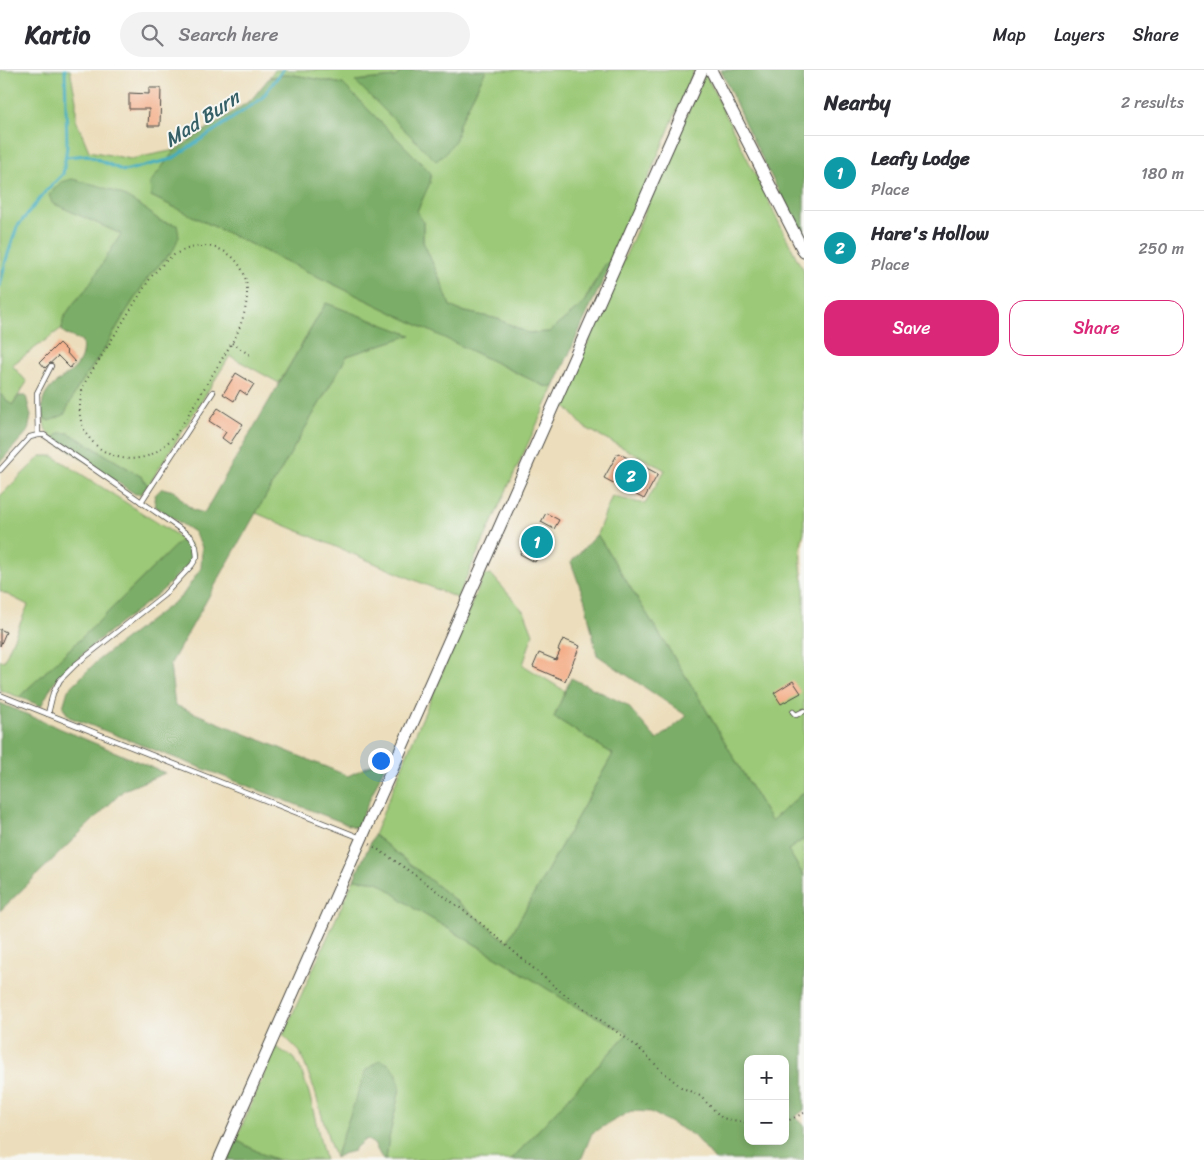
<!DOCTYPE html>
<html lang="en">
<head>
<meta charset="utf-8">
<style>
  :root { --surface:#fff; --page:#f2f2f3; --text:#2b2b33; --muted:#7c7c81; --line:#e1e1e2; --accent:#db2777 }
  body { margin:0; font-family:Sriracha,sans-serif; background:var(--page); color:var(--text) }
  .controls { position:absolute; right:15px; bottom:15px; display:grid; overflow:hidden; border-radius:10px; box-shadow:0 2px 8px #0003 }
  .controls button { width:45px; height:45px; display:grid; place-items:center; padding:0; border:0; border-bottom:1px solid var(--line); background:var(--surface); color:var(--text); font:25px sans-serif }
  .you { position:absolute; left:380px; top:690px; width:18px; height:18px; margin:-12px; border:4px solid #fff; border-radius:50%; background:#1a73e8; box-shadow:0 0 0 8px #1a73e833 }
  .badge { display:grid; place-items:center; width:32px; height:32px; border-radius:50%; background:var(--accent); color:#fff; font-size:16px; font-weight:700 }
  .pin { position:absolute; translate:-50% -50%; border:2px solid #fff; box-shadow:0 1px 5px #0006 }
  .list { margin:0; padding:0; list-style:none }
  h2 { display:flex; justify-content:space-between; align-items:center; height:65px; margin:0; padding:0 20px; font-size:21px }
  h2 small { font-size:16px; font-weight:400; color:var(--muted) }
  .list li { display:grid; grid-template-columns:32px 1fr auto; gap:15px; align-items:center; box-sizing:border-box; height:75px; padding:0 20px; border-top:1px solid var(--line) }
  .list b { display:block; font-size:19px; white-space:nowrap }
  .list p { margin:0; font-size:16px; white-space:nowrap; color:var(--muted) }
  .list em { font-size:16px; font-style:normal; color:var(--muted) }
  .actions { display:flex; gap:10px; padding:15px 20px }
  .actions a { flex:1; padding:11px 0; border:1px solid var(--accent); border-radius:15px; text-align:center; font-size:18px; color:var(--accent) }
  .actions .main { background:var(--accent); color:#fff }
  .icon { flex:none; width:28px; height:28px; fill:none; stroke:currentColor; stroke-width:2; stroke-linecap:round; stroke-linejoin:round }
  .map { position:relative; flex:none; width:804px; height:1090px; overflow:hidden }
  header { display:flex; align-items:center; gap:30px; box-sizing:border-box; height:70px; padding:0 25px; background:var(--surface); border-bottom:1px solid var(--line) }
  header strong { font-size:24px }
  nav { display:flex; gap:28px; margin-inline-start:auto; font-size:18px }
  .search { width:350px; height:45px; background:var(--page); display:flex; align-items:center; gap:12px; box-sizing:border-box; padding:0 18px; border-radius:28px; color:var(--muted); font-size:19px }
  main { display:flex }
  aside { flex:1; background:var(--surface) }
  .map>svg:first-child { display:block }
</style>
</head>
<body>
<header>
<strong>Kartio</strong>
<div class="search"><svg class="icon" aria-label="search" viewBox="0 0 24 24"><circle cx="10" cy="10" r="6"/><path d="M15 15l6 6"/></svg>Search here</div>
<nav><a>Map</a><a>Layers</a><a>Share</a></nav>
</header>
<main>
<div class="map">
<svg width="804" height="1090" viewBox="0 0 804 1090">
  <rect width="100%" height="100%" fill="#f6f6f2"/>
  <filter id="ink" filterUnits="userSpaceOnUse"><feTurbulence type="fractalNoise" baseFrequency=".02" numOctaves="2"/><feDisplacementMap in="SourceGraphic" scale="10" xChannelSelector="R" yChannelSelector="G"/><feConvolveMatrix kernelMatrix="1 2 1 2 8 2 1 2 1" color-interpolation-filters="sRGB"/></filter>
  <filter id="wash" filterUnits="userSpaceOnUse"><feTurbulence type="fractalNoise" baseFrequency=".0096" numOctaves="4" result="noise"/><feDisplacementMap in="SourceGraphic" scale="20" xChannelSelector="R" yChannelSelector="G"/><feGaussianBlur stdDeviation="1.12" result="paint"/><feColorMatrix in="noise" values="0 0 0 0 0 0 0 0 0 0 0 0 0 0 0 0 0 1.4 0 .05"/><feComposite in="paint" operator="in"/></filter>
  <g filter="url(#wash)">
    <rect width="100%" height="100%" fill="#ecdebc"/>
    <g fill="#9bc977" stroke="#637a51">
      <path d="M0 0H70L76 30V50L89 81 131 89 175 80 150 113 151 126 544 316 554 317 457 528 256 443 347 286 410 265 326 233 279 313 230 286 148 416 142 407 69 363 56 371C47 363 44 360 44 348L49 351 70 331 77 319 105 278 124 245 149 206 174 179 176 155 160 151 144 138 53 133 121 164C110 181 100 201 87 218 77 231 64 240 62 258L12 295 27 312 12 335 0 324Z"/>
      <polygon points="275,0 404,0 395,7 356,11 456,69 459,54 486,0 694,0 614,189 593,214 583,234 549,262 528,263 498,249 461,241 450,236 442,214 423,172 423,152 417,141 422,131 429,101 343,14 289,4 269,7"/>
      <path d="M705 3 798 191 804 200V462C799 476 800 500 804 514V722L771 751 698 626 597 464 612 426 618 428 645 434 665 400 584 357 562 332Z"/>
      <polygon points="41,386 53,386 175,464 181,470 92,558 19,627 0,620 0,590 4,591 28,535 0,521 0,426"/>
      <polygon points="491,504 525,543 533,564 523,595 565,621 554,647 613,684 507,872 374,765 415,665 484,505"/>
      <polygon points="804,769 804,806 788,780"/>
      <polygon points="354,809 378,812 415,839 498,888 573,935 628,963 511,1090 386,1090 388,1073 400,1018 366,1001 335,1088 330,1074 314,1018 300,982 283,965"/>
      <polygon points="276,977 295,989 301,1000 309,1023 325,1090 278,1090 264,1085 236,1070"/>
    </g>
    <g fill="#7cad68" stroke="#546c4a" fill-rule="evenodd">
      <polygon points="404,0 486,0 459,54 456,69 445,84 436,91 355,11 395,7"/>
      <polygon points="721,0 804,0 804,172 745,54"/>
      <polygon points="289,4 343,14 431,103 430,113 417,141 423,152 423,172 442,214 450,236 461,241 498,249 528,263 549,262 583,234 605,194 614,189 592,233 554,317 544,316 151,126 150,113 175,80 251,30 269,8"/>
      <path d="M72 109 100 116 121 124 144 138 160 151 177 155 179 166 174 179 149 206 124 245 105 278 77 319 64 345 49 351 44 348C43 344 42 339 42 336 46 304 88 309 82 271L67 265 62 261 63 249 73 234 87 218 121 164 52 133 49 125 61 112Z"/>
      <polygon points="326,233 411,265 347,286 256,443 170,595 175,635 348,706 389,686 357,758 69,647 63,637 68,620 98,590 182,526 201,498 202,477 194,462 156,437 154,430 155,425 162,418 174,421 187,435 194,440 204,443"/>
      <polygon points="0,324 12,335 19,326 26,326 31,346 28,361 0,392"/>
      <polygon points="58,363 69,363 142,407 148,416 141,424 135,424 56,371 55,368"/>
      <path d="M597 464 698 626 771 751 804 722V769L788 780 804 806V1040L795 1047 804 1055V1090H715L693 1065 651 1042 631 1041 592 1063 581 1090H511L628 963 573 935 498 888 415 839 378 812 354 809 374 765 507 872 613 684 554 647 571 608 627 635 657 670 687 646 597 585 585 531 571 492ZM748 989H785V1071H748Z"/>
      <polygon points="181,470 190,474 194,485 188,495 163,520 96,572 54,612 41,636 19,627 92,558"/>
      <polygon points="0,633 165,703 124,720 0,841"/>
      <polygon points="380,990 389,994 397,1004 400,1018 388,1073 386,1090 383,1090 374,1074 366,1069 356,1077 354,1081 342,1084 335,1088 366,1000"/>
      <polygon points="236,1070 264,1085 278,1090 227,1090"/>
    </g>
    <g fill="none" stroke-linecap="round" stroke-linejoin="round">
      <g stroke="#42adc1" stroke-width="3">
        <polyline points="66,87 87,85 124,101 172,89 261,29 283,0"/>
        <polyline points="0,216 6,190 17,157 45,122 63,104 67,76 65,0"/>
      </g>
    </g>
    <g id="blocks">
      <g fill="#f4ad87">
        <polygon points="149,18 161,18 160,56 148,56 149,39 129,39 129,23 149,24"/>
        <polygon points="59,273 67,281 66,282 75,292 70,298 58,286 45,298 40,292"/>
        <polygon points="236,303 254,314 247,325 240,320 234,331 223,324"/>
        <polygon points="218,338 243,354 230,374 222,368 226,362 209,351"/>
        <polygon points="618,383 658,404 644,429 604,408"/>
        <polygon points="546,443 559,450 554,459 541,452"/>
        <polygon points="539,458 550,465 535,492 520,484 524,476 526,477 532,467 533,468"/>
        <polygon points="0,559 6,562 0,576"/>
        <polygon points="563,569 580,576 565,611 533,597 539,583 556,590 560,581 558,580"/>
        <polygon points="793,611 801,623 781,634 774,623"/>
      </g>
    </g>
  </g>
  <g filter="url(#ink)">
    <use href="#blocks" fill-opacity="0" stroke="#484641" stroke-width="1"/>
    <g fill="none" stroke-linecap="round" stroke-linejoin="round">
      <defs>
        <g id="service">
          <polyline points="38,365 37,323 51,296"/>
          <polyline points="0,400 30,367 38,365 44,365 84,392 176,456 191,467 196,477 197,487 192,495 164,525 75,595 60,610 53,623 48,644"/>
          <polyline points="141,432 213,322"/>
          <polyline points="0,625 361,768"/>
          <polyline points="793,642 796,645 804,641"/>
        </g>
        <g id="tertiary">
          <polyline points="711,0 804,182"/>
          <polyline points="219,1090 702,0"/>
        </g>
      </defs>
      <use href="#service" stroke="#484641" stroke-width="6"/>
      <use href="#tertiary" stroke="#484641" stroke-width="13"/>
      <g stroke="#484641" stroke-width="2" stroke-dasharray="1 4" stroke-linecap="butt">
        <path d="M200 176C228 175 248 196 247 223 247 238 242 252 236 266L177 363C167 374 155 386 139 388 112 393 83 373 80 345 79 335 81 324 84 314L151 207C167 189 175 180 200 176Z"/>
        <polyline points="232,273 250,285"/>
        <polyline points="370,774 408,800 478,851 560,921 631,972 643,982 662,1001 681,1017 700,1026 722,1048 748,1053"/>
        <polyline points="785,1052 804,1043"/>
      </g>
      <use href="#service" stroke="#fff" stroke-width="4.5"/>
      <use href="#tertiary" stroke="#fff" stroke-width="11"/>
    </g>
  </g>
  <g text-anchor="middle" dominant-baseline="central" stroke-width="4" stroke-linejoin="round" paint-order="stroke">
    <g font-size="20" font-style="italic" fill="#345f67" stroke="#f6f6f2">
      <text transform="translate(202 49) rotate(-33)">Mad Burn</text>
    </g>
  </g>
</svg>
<div class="controls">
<button>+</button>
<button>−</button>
</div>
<div class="you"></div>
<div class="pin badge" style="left:537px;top:472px;background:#0f9aa8">1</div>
<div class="pin badge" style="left:631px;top:406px;background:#0f9aa8">2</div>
</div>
<aside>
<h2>Nearby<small>2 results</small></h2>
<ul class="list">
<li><span class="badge" style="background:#0f9aa8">1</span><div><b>Leafy Lodge</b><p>Place</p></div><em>180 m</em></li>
<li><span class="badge" style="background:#0f9aa8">2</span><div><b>Hare's Hollow</b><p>Place</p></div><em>250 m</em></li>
</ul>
<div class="actions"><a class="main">Save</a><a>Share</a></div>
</aside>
</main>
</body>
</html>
